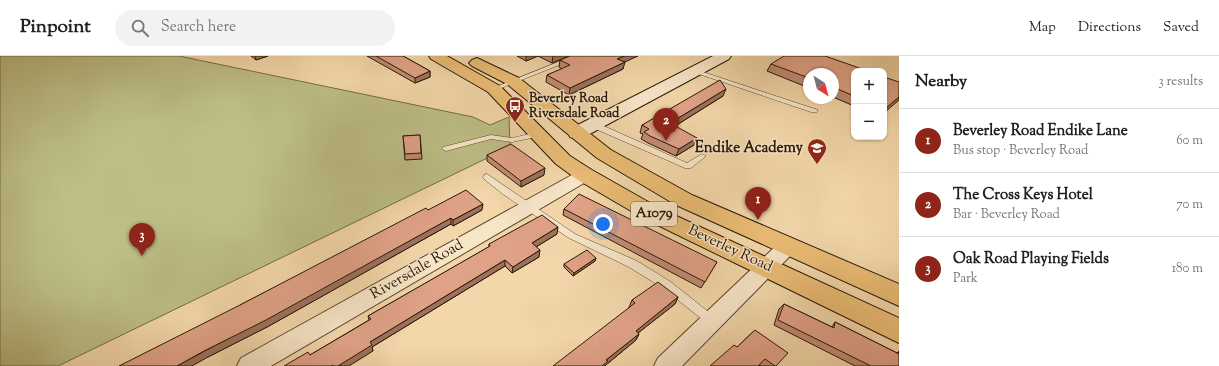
<!DOCTYPE html>
<html lang="en">
<head>
<meta charset="utf-8">
<style>
  :root { --surface:#fff; --page:#f2f2f2; --text:#202124; --muted:#757577; --line:#e0e0e0; --accent:#8f2418 }
  body { margin:0; font-family:"Sorts Mill Goudy",serif; background:var(--page); color:var(--text) }
  .controls { position:absolute; right:12px; top:12px; display:grid; overflow:hidden; border-radius:8px; box-shadow:0 1px 3px #0004 }
  .controls button { width:36px; height:36px; display:grid; place-items:center; padding:0; border:0; border-bottom:1px solid var(--line); background:var(--surface); color:var(--text); font:20px sans-serif }
  .compass { position:absolute; left:803px; top:12px; width:36px; height:36px; border-radius:50%; background:var(--surface); box-shadow:0 1px 3px #0004; rotate:144deg }
  .you { position:absolute; left:603px; top:168px; width:14px; height:14px; margin:-10px; border:3px solid #fff; border-radius:50%; background:#1a73e8; box-shadow:0 0 0 6px #1a73e833 }
  .badge { display:grid; place-items:center; width:26px; height:26px; border-radius:50%; background:var(--accent); color:#fff; font-size:13px; font-weight:700 }
  .pin { position:absolute; translate:-50% -33px; filter:drop-shadow(0 1px 2px #0008) }
  .pin::after { content:''; position:absolute; top:21px; width:14px; height:12px; background:inherit; clip-path:polygon(0 0,100% 0,50% 100%) }
  .list { margin:0; padding:0; list-style:none }
  h2 { display:flex; justify-content:space-between; align-items:center; height:52px; margin:0; padding:0 16px; font-size:17px }
  h2 small { font-size:13px; font-weight:400; color:var(--muted) }
  .list li { display:grid; grid-template-columns:26px 1fr auto; gap:12px; align-items:center; box-sizing:border-box; height:64px; padding:0 16px; border-top:1px solid var(--line) }
  .list b { display:block; font-size:15px; white-space:nowrap }
  .list p { margin:0; font-size:13px; white-space:nowrap; color:var(--muted) }
  .list em { font-size:13px; font-style:normal; color:var(--muted) }
  .icon { flex:none; width:22px; height:22px; fill:none; stroke:currentColor; stroke-width:2; stroke-linecap:round; stroke-linejoin:round }
  .map { position:relative; flex:none; width:899px; height:310px; overflow:hidden }
  header { display:flex; align-items:center; gap:24px; box-sizing:border-box; height:56px; padding:0 20px; background:var(--surface); border-bottom:1px solid var(--line) }
  header strong { font-size:19px }
  nav { display:flex; gap:22px; margin-inline-start:auto; font-size:14px }
  .search { width:280px; height:36px; background:var(--page); display:flex; align-items:center; gap:10px; box-sizing:border-box; padding:0 14px; border-radius:22px; color:var(--muted); font-size:15px }
  main { display:flex }
  aside { flex:1; background:var(--surface) }
  .map>svg:first-child { display:block }
</style>
</head>
<body>
<header>
<strong>Pinpoint</strong>
<div class="search"><svg class="icon" aria-label="search" viewBox="0 0 24 24"><circle cx="10" cy="10" r="6"/><path d="M15 15l6 6"/></svg>Search here</div>
<nav><a>Map</a><a>Directions</a><a>Saved</a></nav>
</header>
<main>
<div class="map">
<svg width="899" height="310" viewBox="0 0 899 310">
  <rect width="100%" height="100%" fill="#f3d7aa"/>
  <filter id="stains"><feTurbulence type="fractalNoise" baseFrequency=".005" numOctaves="4"/><feColorMatrix values="0 0 0 0 .2 0 0 0 0 .09 0 0 0 0 .02 0 0 0 .5 -.17"/></filter>
  <radialGradient id="worn" r=".72"><stop offset=".6" stop-color="#630" stop-opacity="0"/><stop offset="1" stop-color="#630" stop-opacity=".3"/></radialGradient>
  <polygon fill="#bdbe87" stroke="#736c46" points="0,0 179,0 473,61 490,69 509,61 510,91 58,310 0,310"/>
  <g fill="none" stroke-linecap="round" stroke-linejoin="round">
    <defs>
      <g id="lane">
        <polygon points="573,0 582,0 496,34 494,35 491,33"/>
        <polygon points="693,14 697,14 818,54 817,56 811,56 693,16"/>
        <polygon points="591,67 597,67 687,107 702,98 706,100 691,112 685,112 591,71"/>
        <polygon points="538,76 541,76 541,80 512,86 491,83 446,95 442,93 443,91 491,79 512,82"/>
        <polygon points="487,118 575,178 637,205 671,226 716,262 718,265 716,268 712,270 708,268 663,232 629,211 569,182 504,139 484,123 483,121 484,119"/>
      </g>
      <g id="street">
        <polygon points="585,114 591,115 593,119 591,123 271,310 237,310 241,302 579,115"/>
        <polygon points="787,184 794,186 797,191 794,196 682,310 654,310 658,302 780,186"/>
      </g>
      <polygon id="secondary" points="713,0 731,0 729,3 584,81 577,83 570,81 568,77 570,73"/>
      <g id="primary">
        <polygon points="429,0 447,0 500,30 570,100 592,114 659,152 899,262 899,287 643,162 578,124 556,108 488,36 431,3"/>
        <polygon points="477,2 519,22 611,94 692,139 899,228 899,250 676,149 597,102 507,28 472,10 469,7 472,4"/>
      </g>
    </defs>
    <use href="#lane" stroke="#5c482e" stroke-width="1"/>
    <use href="#street" stroke="#5c482e" stroke-width="2"/>
    <use href="#secondary" stroke="#291905" stroke-width="2"/>
    <use href="#primary" stroke="#291905" stroke-width="2"/>
    <use href="#lane" fill="#f7e5c8" fill-rule="evenodd"/>
    <use href="#street" fill="#f7e5c8" fill-rule="evenodd"/>
    <use href="#secondary" fill="#f7e5c8" fill-rule="evenodd"/>
    <use href="#primary" fill="#eabc75" fill-rule="evenodd"/>
  </g>
  <g fill="#c18b74" stroke="#291905">
    <polygon points="251,0 268,0 256,4"/>
    <polygon points="367,0 403,0 430,15 430,21 415,27"/>
    <polygon points="517,0 538,0 526,5"/>
    <polygon points="538,0 569,0 552,7"/>
    <polygon points="560,4 624,6 623,13 569,39 546,26 547,19 562,13 559,11"/>
    <polygon points="771,8 854,15 854,50 833,41 833,18 809,18 809,32 767,15"/>
    <polygon points="723,40 675,70 694,89 676,100 648,87 641,83 643,78 640,77 642,69"/>
    <polygon points="420,79 422,103 405,104 403,80"/>
    <polygon points="487,99 544,119 521,131 487,105"/>
    <polygon points="564,153 717,206 701,232 563,159"/>
    <polygon points="428,154 482,154 453,170 451,168 269,270 208,301 240,249"/>
    <polygon points="557,178 536,191 539,201 512,217 505,210 372,291 373,295 310,299 369,264 368,260 489,191 489,188"/>
    <polygon points="596,202 595,205 573,220 564,211 564,208"/>
    <polygon points="678,241 675,248 638,277 639,278 636,284 607,308 605,310 632,244"/>
    <polygon points="784,248 832,271 835,266 897,297 899,295 899,310 855,310 774,269 779,253"/>
    <polygon points="755,274 776,310 762,310 760,309 759,310 710,310 737,291"/>
  </g>
  <g fill="#9d715e" stroke="#291905">
    <polygon points="255,0 268,0 256,4"/>
    <polygon points="526,0 538,0 526,5"/>
    <polygon points="553,0 569,0 552,7"/>
    <polygon points="624,0 638,0 616,10 617,3"/>
    <polygon points="625,6 623,13 569,39 570,32"/>
    <polygon points="430,15 430,21 415,27 415,22"/>
    <polygon points="726,33 723,40 667,75 670,67"/>
    <polygon points="899,41 899,44 884,57 884,54 886,52"/>
    <polygon points="697,82 694,89 676,100 679,93"/>
    <polygon points="545,112 544,119 521,131 521,125"/>
    <polygon points="483,148 482,154 453,170 453,164"/>
    <polygon points="451,162 451,168 269,270 208,301 192,310 177,310"/>
    <polygon points="558,171 557,178 531,194 532,187"/>
    <polygon points="540,194 539,201 512,217 513,211"/>
    <polygon points="596,202 595,205 573,220 574,217"/>
    <polygon points="505,204 505,210 372,291 373,295 349,310 338,310 370,286"/>
    <polygon points="678,241 675,248 633,281 636,275"/>
    <polygon points="639,278 636,284 607,308 605,310 602,310 606,304"/>
  </g>
  <g fill="#e0a287" stroke="#291905">
    <polygon points="376,0 403,0 430,15 415,22"/>
    <polygon points="570,0 624,0 617,3 625,6 570,32 547,19 570,9 560,4"/>
    <polygon points="784,0 825,0 868,15 854,15 854,40 833,31 833,18 809,18 809,22 771,8"/>
    <polygon points="884,21 899,26 899,41 886,52 884,51"/>
    <polygon points="720,24 726,33 670,67 697,82 679,93 650,80 644,76 649,73 642,69"/>
    <polygon points="420,79 421,97 405,98 403,80"/>
    <polygon points="511,88 545,112 521,125 487,99"/>
    <polygon points="466,134 483,148 453,164 451,162 266,264 204,295 177,310 119,310 240,249 426,152 428,154"/>
    <polygon points="579,138 717,206 705,226 564,153"/>
    <polygon points="542,159 558,171 532,187 540,194 513,211 505,204 370,286 372,289 338,310 333,310 333,309 331,310 284,310 308,296 310,299 371,263 368,260 490,190 489,188"/>
    <polygon points="587,194 596,202 574,217 564,208"/>
    <polygon points="658,226 678,241 636,275 639,278 606,304 608,305 602,310 553,310 635,247 632,244"/>
    <polygon points="784,248 834,272 835,266 899,298 899,296 899,310 871,310 778,264"/>
    <polygon points="755,274 788,297 776,310 775,310 765,303 758,310 710,310 734,289 737,291"/>
  </g>
  <defs>
    <symbol id="bus-pin" viewBox="-11 -11 22 30"><path d="M0 17L-7.5 6A9.5 9.5 0 1 1 7.5 6Z" fill="#8f2418" stroke="#f7e5c8"/><path d="M-5-6H5V4H4V6H2V4H-2V6H-4V4H-5ZM-3.5-4V0h7V-4ZM-3.5 1.2v1.5H-2V1.2ZM2 1.2v1.5H3.5V1.2Z" fill="#fff"/></symbol>
    <symbol id="school-pin" viewBox="-11 -11 22 30"><path d="M0 17L-7.5 6A9.5 9.5 0 1 1 7.5 6Z" fill="#8f2418" stroke="#f7e5c8"/><path d="M0-5L7-2L0 1L-7-2ZM-4 1L0 2.5L4 1V4Q0 6-4 4Z" fill="#fff"/></symbol>
  </defs>
  <g fill-rule="evenodd">
    <use href="#bus-pin" x="504" y="39" width="22" height="30"/>
    <use href="#school-pin" x="806" y="81" width="22" height="30"/>
  </g>
  <g text-anchor="middle" dominant-baseline="central" stroke-width="3" stroke-linejoin="round" paint-order="stroke">
    <g font-size="13" font-weight="bold" fill="#291905" stroke="#f7e5c8" text-anchor="start">
      <text x="529" y="43">Beverley Road<tspan x="529" dy="15">Riversdale Road</tspan></text>
    </g>
    <rect fill="#f7e5c8" stroke="#675640" stroke-width="1" x="631" y="146" width="46" height="24" rx="3"/>
    <g font-size="14" font-weight="bold" fill="#291905">
      <text x="654" y="158">A1079</text>
    </g>
    <g font-size="15" font-weight="bold" fill="#291905" stroke="#f7e5c8" text-anchor="end">
      <text x="803" y="92">Endike Academy</text>
    </g>
    <g font-size="15" fill="#291905" stroke="#f7e5c8">
      <text transform="translate(730 193) rotate(25)">Beverley Road</text>
      <text transform="translate(417 214) rotate(-30)">Riversdale Road</text>
    </g>
  </g>
  <rect width="100%" height="100%" filter="url(#stains)"/>
  <rect width="100%" height="100%" fill="url(#worn)"/>
</svg>
<div class="controls">
<button>+</button>
<button>−</button>
</div>
<svg class="compass" viewBox="-18 -18 36 36"><path d="M0-13l5 13h-10z" fill="#e53935"/><path d="M0 13l5-13h-10z" fill="#757577"/></svg>
<div class="you"></div>
<div class="pin badge" style="left:758px;top:164px">1</div>
<div class="pin badge" style="left:666px;top:85px">2</div>
<div class="pin badge" style="left:142px;top:200px">3</div>
</div>
<aside>
<h2>Nearby<small>3 results</small></h2>
<ul class="list">
<li><span class="badge">1</span><div><b>Beverley Road Endike Lane</b><p>Bus stop · Beverley Road</p></div><em>60 m</em></li>
<li><span class="badge">2</span><div><b>The Cross Keys Hotel</b><p>Bar · Beverley Road</p></div><em>70 m</em></li>
<li><span class="badge">3</span><div><b>Oak Road Playing Fields</b><p>Park</p></div><em>180 m</em></li>
</ul>
</aside>
</main>
</body>
</html>
